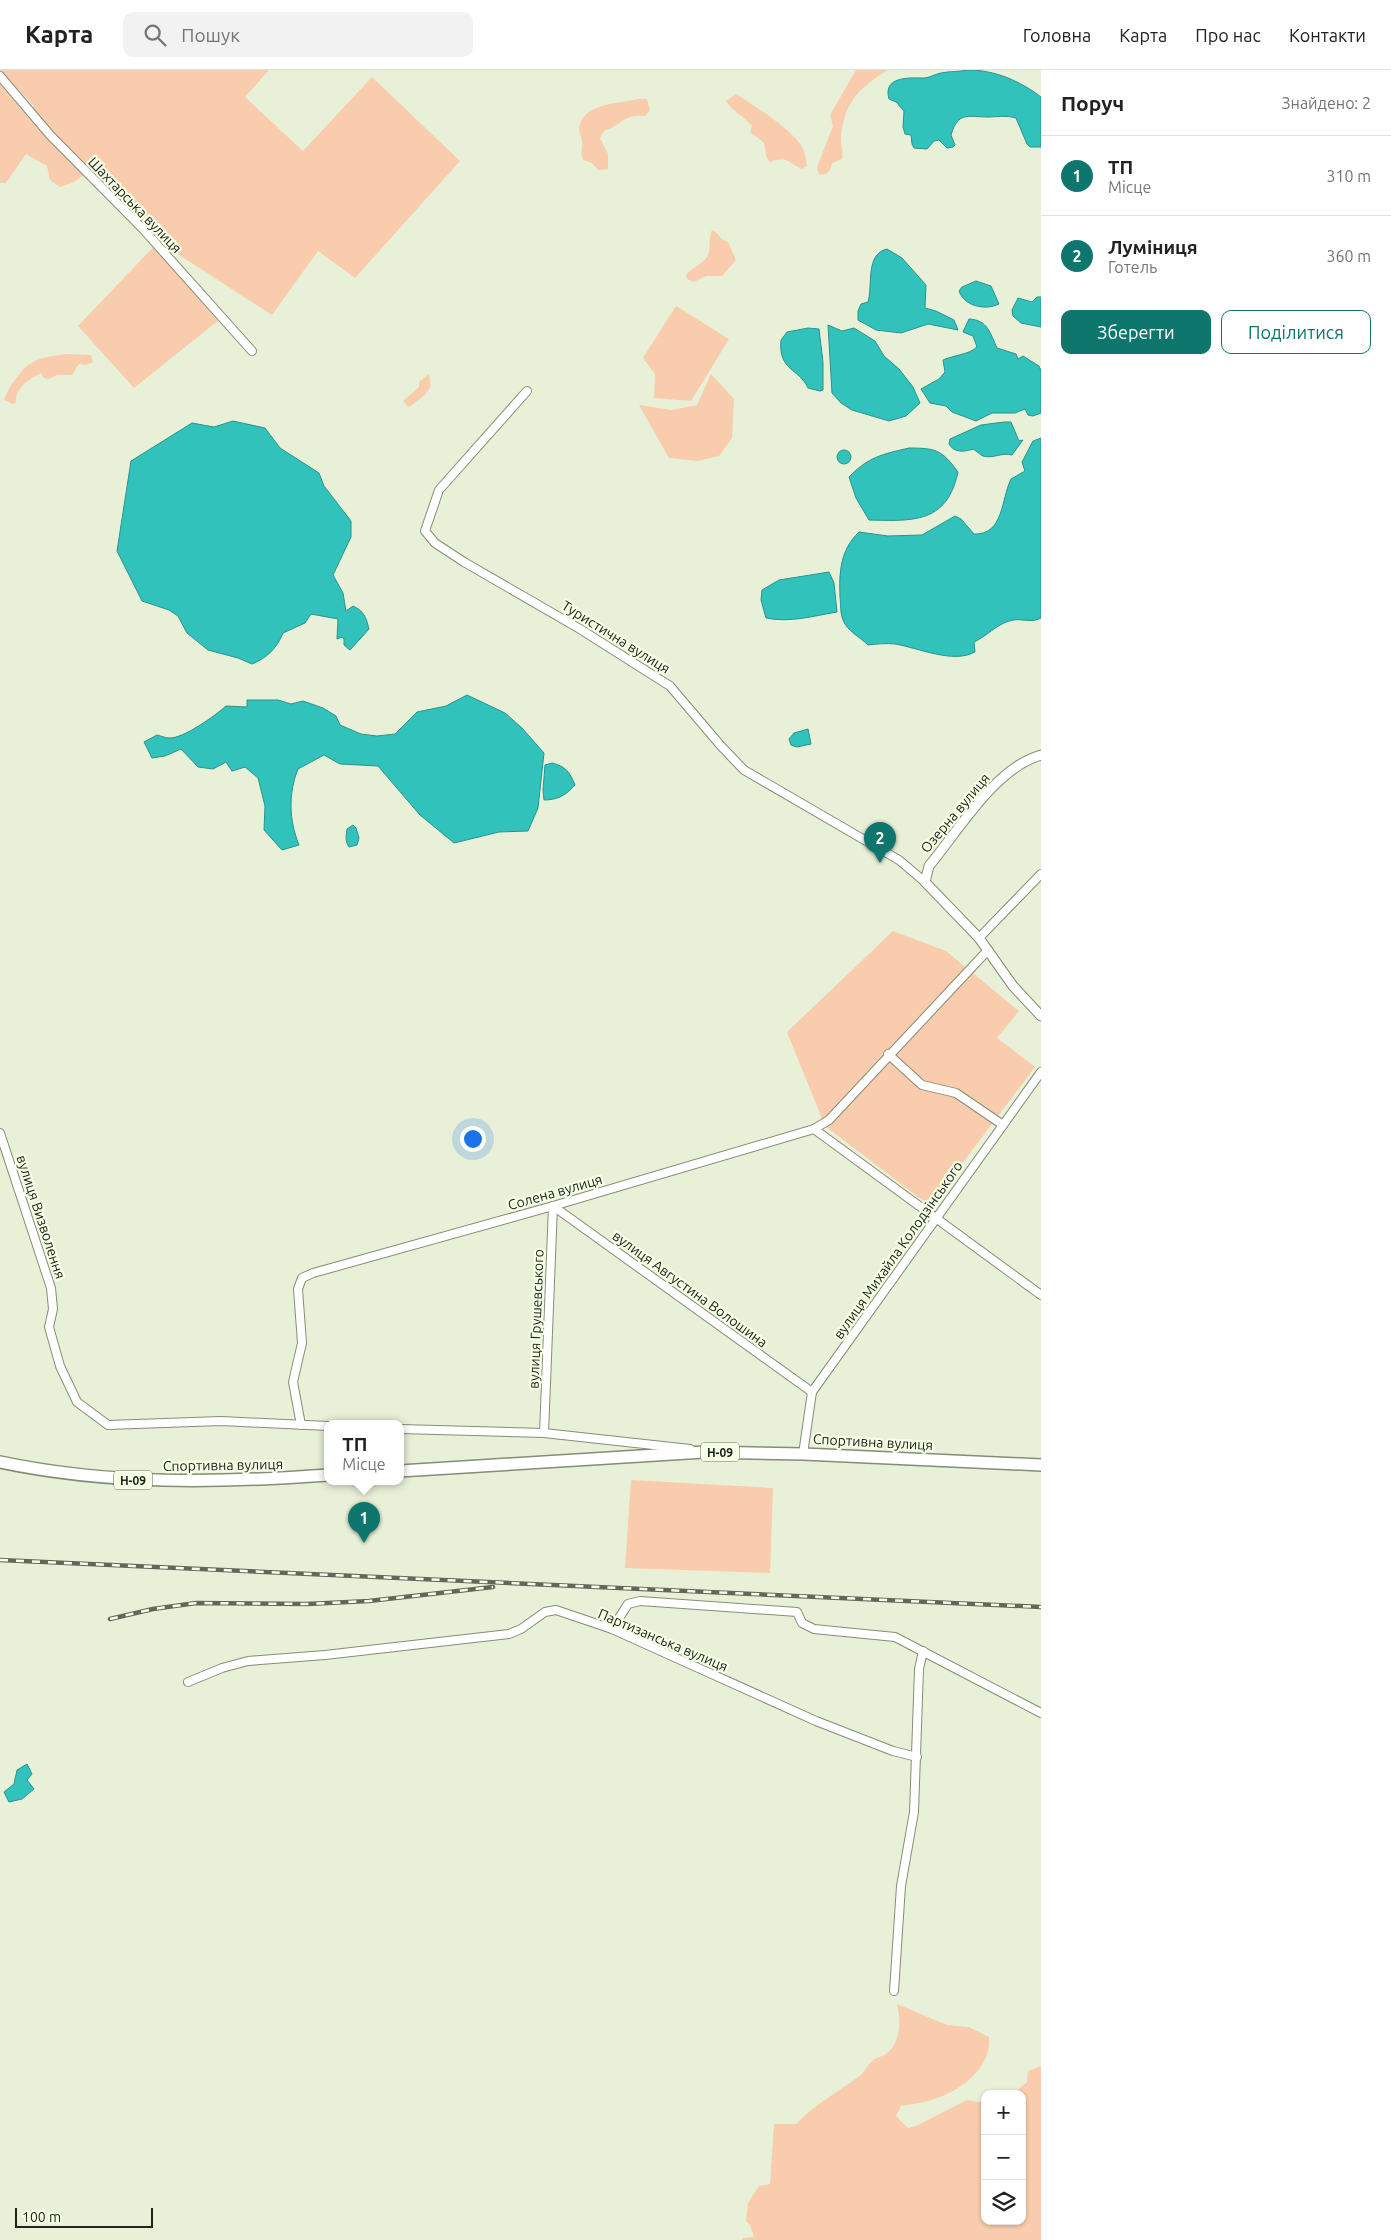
<!DOCTYPE html>
<html lang="uk">
<head>
<meta charset="utf-8">
<style>
  :root { --surface:#fff; --page:#f2f2f2; --text:#222; --muted:#767676; --line:#e0e0e0; --accent:#0f766e }
  body { margin:0; font-family:Ubuntu,sans-serif; background:var(--page); color:var(--text) }
  .controls { position:absolute; right:15px; bottom:15px; display:grid; overflow:hidden; border-radius:10px; box-shadow:0 1px 4px #0004 }
  .controls button { width:45px; height:45px; display:grid; place-items:center; padding:0; border:0; border-bottom:1px solid var(--line); background:var(--surface); color:var(--text); font:25px sans-serif }
  .scale { position:absolute; left:15px; bottom:12px; width:138px; box-sizing:border-box; padding-left:5px; border:2px solid #20241b; border-top:0; font-size:14px; line-height:18px; white-space:nowrap; color:#20241b; -webkit-text-stroke:4px #f5ffe6; paint-order:stroke }
  .you { position:absolute; left:472px; top:1068px; width:18px; height:18px; margin:-12px; border:4px solid #fff; border-radius:50%; background:#1a73e8; box-shadow:0 0 0 8px #1a73e833 }
  .badge { display:grid; place-items:center; width:32px; height:32px; border-radius:50%; background:var(--accent); color:#fff; font-size:16px; font-weight:700 }
  .pin { position:absolute; translate:-50% -41px; filter:drop-shadow(0 1px 2px #0008) }
  .pin::after { content:''; position:absolute; top:26px; width:18px; height:15px; background:inherit; clip-path:polygon(0 0,100% 0,50% 100%) }
  .popup { position:absolute; left:324px; top:1350px; width:80px; height:65px; box-sizing:border-box; display:grid; place-content:center; border-radius:10px; background:var(--surface); filter:drop-shadow(0 1px 4px #0005); font-size:16px; white-space:nowrap; color:var(--muted) }
  .popup b { font-size:19px; color:var(--text) }
  .popup::after { content:''; position:absolute; left:50%; top:100%; margin-left:-10px; border:10px solid transparent; border-top-color:var(--surface) }
  .list { margin:0; padding:0; list-style:none }
  h2 { display:flex; justify-content:space-between; align-items:center; height:65px; margin:0; padding:0 20px; font-size:21px }
  h2 small { font-size:16px; font-weight:400; color:var(--muted) }
  .list li { display:grid; grid-template-columns:32px 1fr auto; gap:15px; align-items:center; box-sizing:border-box; height:80px; padding:0 20px; border-top:1px solid var(--line) }
  .list b { display:block; font-size:19px; white-space:nowrap }
  .list p { margin:0; font-size:16px; white-space:nowrap; color:var(--muted) }
  .list em { font-size:16px; font-style:normal; color:var(--muted) }
  .actions { display:flex; gap:10px; padding:15px 20px }
  .actions a { flex:1; padding:11px 0; border:1px solid var(--accent); border-radius:10px; text-align:center; font-size:18px; color:var(--accent) }
  .actions .main { background:var(--accent); color:#fff }
  .icon { flex:none; width:28px; height:28px; fill:none; stroke:currentColor; stroke-width:2; stroke-linecap:round; stroke-linejoin:round }
  .map { position:relative; flex:none; width:1041px; height:2170px; overflow:hidden }
  header { display:flex; align-items:center; gap:30px; box-sizing:border-box; height:70px; padding:0 25px; background:var(--surface); border-bottom:1px solid var(--line) }
  header strong { font-size:24px }
  nav { display:flex; gap:28px; margin-inline-start:auto; font-size:18px }
  .search { width:350px; height:45px; background:var(--page); display:flex; align-items:center; gap:12px; box-sizing:border-box; padding:0 18px; border-radius:10px; color:var(--muted); font-size:19px }
  main { display:flex }
  aside { flex:1; background:var(--surface) }
  .map>svg:first-child { display:block }
</style>
</head>
<body>
<header>
<strong>Карта</strong>
<div class="search"><svg class="icon" aria-label="search" viewBox="0 0 24 24"><circle cx="10" cy="10" r="6"/><path d="M15 15l6 6"/></svg>Пошук</div>
<nav><a>Головна</a><a>Карта</a><a>Про нас</a><a>Контакти</a></nav>
</header>
<main>
<div class="map">
<svg width="1041" height="2170" viewBox="0 0 1041 2170">
  <rect width="100%" height="100%" fill="#e8f1d8"/>
  <g fill="#f8ccac">
    <polygon points="0,0 269,0 245,27 303,81 372,7 460,91 355,208 318,181 272,245 167,177 161,185 219,250 134,318 78,256 160,170 122,130 121,133 90,101 72,113 60,117 50,110 47,96 26,84 6,113 0,113 0,12 26,42 34,36"/>
    <path d="M856 0H888C860 17 844 32 841 67 840 75 844 81 842 89L832 93C830 102 828 104 819 105L817 97 833 56 830 45Z"/>
    <path d="M736 24C753 35 797 62 804 81 806 86 806 92 807 96L802 99C786 92 789 86 770 92 759 79 775 76 750 63L752 56C744 46 733 42 726 31Z"/>
    <path d="M639 29H647L650 40 645 46C623 44 623 54 604 61L600 68 608 84V99L598 100 592 93 583 90C580 82 583 79 582 71 582 67 579 63 579 59 582 32 619 34 639 29Z"/>
    <path d="M712 160C719 163 720 170 728 172L736 190 722 206H706L694 212 687 209 686 205C692 197 703 195 708 185 711 178 708 169 712 160Z"/>
    <polygon points="676,236 729,269 691,331 654,328 655,304 643,288"/>
    <path d="M65 284 91 285 93 292 86 295 79 294 72 305H57L49 309 44 308 41 303C29 309 15 318 16 332L13 334 4 330C7 320 21 299 30 294 39 287 54 286 65 284Z"/>
    <polygon points="429,304 431,316 425,325 409,337 403,331 419,317 419,312"/>
    <polygon points="711,304 734,329 732,368 719,386 698,391 669,388 639,335 672,340 697,335"/>
    <polygon points="893,861 946,881 1019,941 997,968 1035,997 930,1136 825,1056 787,962"/>
    <polygon points="631,1410 773,1418 770,1503 625,1498"/>
    <path d="M897 1934 947 1955 969 1957 989 1967C992 1996 964 2018 940 2027 928 2032 914 2034 901 2036L896 2046 908 2058 918 2055 967 2030 985 2033V2151H1022V2024H1013L1027 2012 1028 2001 1041 1996V2170H742L743 2168 754 2167 750 2155 746 2151 748 2133 759 2116 770 2114 774 2054H796C814 2035 836 2023 857 2008 865 2003 866 1996 872 1991 876 1987 882 1987 886 1984 901 1972 901 1952 897 1934Z"/>
  </g>
  <g fill="#30c2bb" stroke="#2b938b">
    <path d="M968 0C995 0 1020 11 1041 27V77H1030L1027 74 1016 48C1005 45 998 47 988 47 968 47 958 41 951 65L955 75 953 77 947 78 939 70 934 71 927 79 914 78 912 74 911 65 905 64 903 57 904 41 896 32 889 29C882 5 912 8 925 8 931 7 935 4 941 3 950 1 959 2 968 0Z"/>
    <path d="M887 179 902 188 926 215 925 238 936 241 954 250 958 260 928 254 901 263 876 260 858 250V241L861 234 868 232C873 215 865 184 887 179Z"/>
    <path d="M976 211 991 216 999 234C985 241 964 236 959 221L962 217Z"/>
    <polygon points="1037,227 1041,227 1041,257 1021,253 1013,246 1012,240 1018,228 1032,232"/>
    <path d="M969 249C988 250 990 263 997 278L1016 284 1018 289 1023 286 1039 296 1041 301V343L1033 346 1028 345 1025 339 1015 343H992L976 351 952 342 946 336 930 333 921 319 939 309 945 302 943 290C954 285 968 285 977 277L973 266 963 262Z"/>
    <polygon points="828,255 842,261 854,258 875,271 884,286 899,299 913,317 920,333 906,346 889,351 852,340 841,333 832,323"/>
    <path d="M808 258 819 259 823 292V320L820 321 808 318C799 298 778 301 781 270L787 262Z"/>
    <path d="M233 351 265 358 280 378 319 403 324 416 351 451V467L333 505 343 523 346 541 353 536C364 541 366 547 369 559L350 580 344 575V569L342 567 337 569 338 549 311 544 305 553 283 563C277 578 267 588 252 594L238 588 208 580 187 563 178 546 169 540 142 531 117 481 131 391 192 353 214 357Z"/>
    <path d="M1004 352H1011L1019 371 1023 370 1012 385C1002 382 993 389 983 386 980 385 977 381 973 379 964 382 954 383 949 374L950 369 981 355Z"/>
    <path d="M1041 368V548C1030 554 1021 547 1009 551 996 555 987 566 974 572L975 582C953 594 919 578 895 574 887 573 876 574 868 575 860 567 847 561 843 550 840 543 841 534 840 527 839 503 840 480 859 462L888 466 922 465 955 446 961 449 974 464C1004 465 1001 429 1011 409L1025 401 1022 392 1033 371Z"/>
    <path d="M909 378C936 378 942 380 958 402 947 454 912 451 869 450L856 428 849 407C868 387 883 384 909 378Z"/>
    <circle cx="844" cy="387" r="7"/>
    <path d="M829 502 834 513 837 542C813 546 790 553 766 548L761 530 762 520 779 510Z"/>
    <path d="M467 625 505 643 522 658 544 683 538 738 528 761 499 762 454 773 420 745 378 696 340 694 324 685 298 699C288 724 289 750 299 775L282 780 264 760 265 736 258 708 245 697 232 701 226 692 213 699 198 697 181 679 165 686 152 688 144 672 157 665C161 666 166 668 169 668 183 669 216 645 226 636L247 637V630H278L291 634 303 631 323 638 336 646 340 655 361 664 377 666 395 664 417 642 446 636Z"/>
    <polygon points="808,659 811,674 797,677 791,675 789,669 794,663"/>
    <path d="M552 693C565 696 570 702 575 715 566 725 558 730 544 730L543 720 545 695Z"/>
    <path d="M353 755 356 758 359 768 357 775 349 777C345 771 346 766 347 759Z"/>
    <polygon points="27,1694 32,1704 27,1710 34,1719 22,1729 9,1732 4,1722 14,1714 17,1700"/>
  </g>
  <g fill="none" stroke-linecap="round" stroke-linejoin="round">
    <defs>
      <g id="minor">
        <polyline points="0,6 50,65 143,159 252,281"/>
        <polyline points="527,321 439,420 425,461 435,473 464,492 580,559 670,616 721,676 744,700 899,790 925,812"/>
        <polyline points="979,868 1041,804"/>
        <polyline points="888,984 922,1015 956,1023 1003,1055"/>
        <polyline points="814,1059 829,1050 988,880"/>
        <polyline points="0,1063 51,1218 53,1239 49,1257 60,1296 77,1332 108,1355 221,1351 328,1356"/>
        <polyline points="553,1136 812,1322"/>
        <polyline points="301,1355 293,1312 302,1273 298,1219 302,1208 313,1203 553,1136 814,1059 1041,1225"/>
        <polyline points="400,1359 544,1363 690,1379"/>
        <polyline points="544,1363 553,1136"/>
        <polyline points="803,1384 812,1322 1041,1002"/>
        <polyline points="612,1559 628,1534 640,1531 797,1542 802,1553 814,1559 895,1567 1041,1643"/>
        <polyline points="188,1612 222,1598 248,1591 325,1585 509,1564 521,1559 545,1542 556,1540 612,1559 816,1651 893,1681 917,1687"/>
        <polyline points="894,1921 901,1816 914,1742 919,1599 923,1581"/>
      </g>
      <path id="tertiary" d="M1041 685C995 698 959 760 929 796L925 812 979 868 1013 916 1041 946"/>
      <g id="primary">
        <path d="M0 1392C109 1415 217 1413 328 1405"/>
        <polyline points="400,1401 704,1382 803,1384 1041,1395"/>
      </g>
    </defs>
    <use href="#minor" stroke="#848d76" stroke-width="10"/>
    <use href="#tertiary" stroke="#848d76" stroke-width="11"/>
    <use href="#primary" stroke="#848d76" stroke-width="14"/>
    <use href="#minor" stroke="#fff" stroke-width="8"/>
    <use href="#tertiary" stroke="#fff" stroke-width="9"/>
    <use href="#primary" stroke="#fff" stroke-width="11"/>
    <defs>
      <g id="rail">
        <polyline points="0,1490 1041,1537"/>
        <polyline points="110,1549 153,1539 196,1533 307,1534 369,1531 493,1517"/>
      </g>
    </defs>
    <use href="#rail" stroke="#616759" stroke-width="4.5"/>
    <use href="#rail" stroke="#f5ffe6" stroke-width="2.5" stroke-dasharray="8" stroke-linecap="butt"/>
  </g>
  <g text-anchor="middle" dominant-baseline="central" stroke-width="4.5" stroke-linejoin="round" paint-order="stroke">
    <g fill="#f5ffe6" stroke="#606658" stroke-width="1">
      <rect x="701" y="1372.5" width="38" height="19" rx="4"/>
      <rect x="114" y="1400.5" width="38" height="19" rx="4"/>
    </g>
    <g font-size="12" font-weight="bold" fill="#20241b">
      <text x="720" y="1382">Н-09</text>
      <text x="133" y="1410">Н-09</text>
    </g>
    <g font-size="14" fill="#20241b" stroke="#f5ffe6">
      <text transform="translate(135 135) rotate(46)">Шахтарська вулиця</text>
      <text transform="translate(616 567) rotate(32)">Туристична вулиця</text>
      <text transform="translate(955 743) rotate(-50)">Озерна вулиця</text>
      <text transform="translate(555 1122) rotate(-16)">Солена вулиця</text>
      <text transform="translate(41 1147) rotate(72)">вулиця Визволення</text>
      <text transform="translate(898 1180) rotate(-55)">вулиця Михайла Колодзінського</text>
      <text transform="translate(690 1219) rotate(36)">вулиця Августина Волошина</text>
      <text transform="translate(536 1249) rotate(-88)">вулиця Грушевського</text>
      <text transform="translate(873 1372) rotate(3)">Спортивна вулиця</text>
      <text transform="translate(223 1395) rotate(-1)">Спортивна вулиця</text>
      <text transform="translate(663 1570) rotate(23)">Партизанська вулиця</text>
    </g>
  </g>
</svg>
<div class="controls">
<button>+</button>
<button>−</button>
<button><svg class="icon" aria-label="layers" viewBox="0 0 24 24"><path d="M12 4l9 5-9 5-9-5zM3 14l9 5 9-5"/></svg></button>
</div>
<div class="scale">100 m</div>
<div class="you"></div>
<div class="pin badge" style="left:364px;top:1473px">1</div>
<div class="popup"><b>ТП</b>Місце</div>
<div class="pin badge" style="left:880px;top:793px">2</div>
</div>
<aside>
<h2>Поруч<small>Знайдено: 2</small></h2>
<ul class="list">
<li><span class="badge">1</span><div><b>ТП</b><p>Місце</p></div><em>310 m</em></li>
<li><span class="badge">2</span><div><b>Луміниця</b><p>Готель</p></div><em>360 m</em></li>
</ul>
<div class="actions"><a class="main">Зберегти</a><a>Поділитися</a></div>
</aside>
</main>
</body>
</html>
